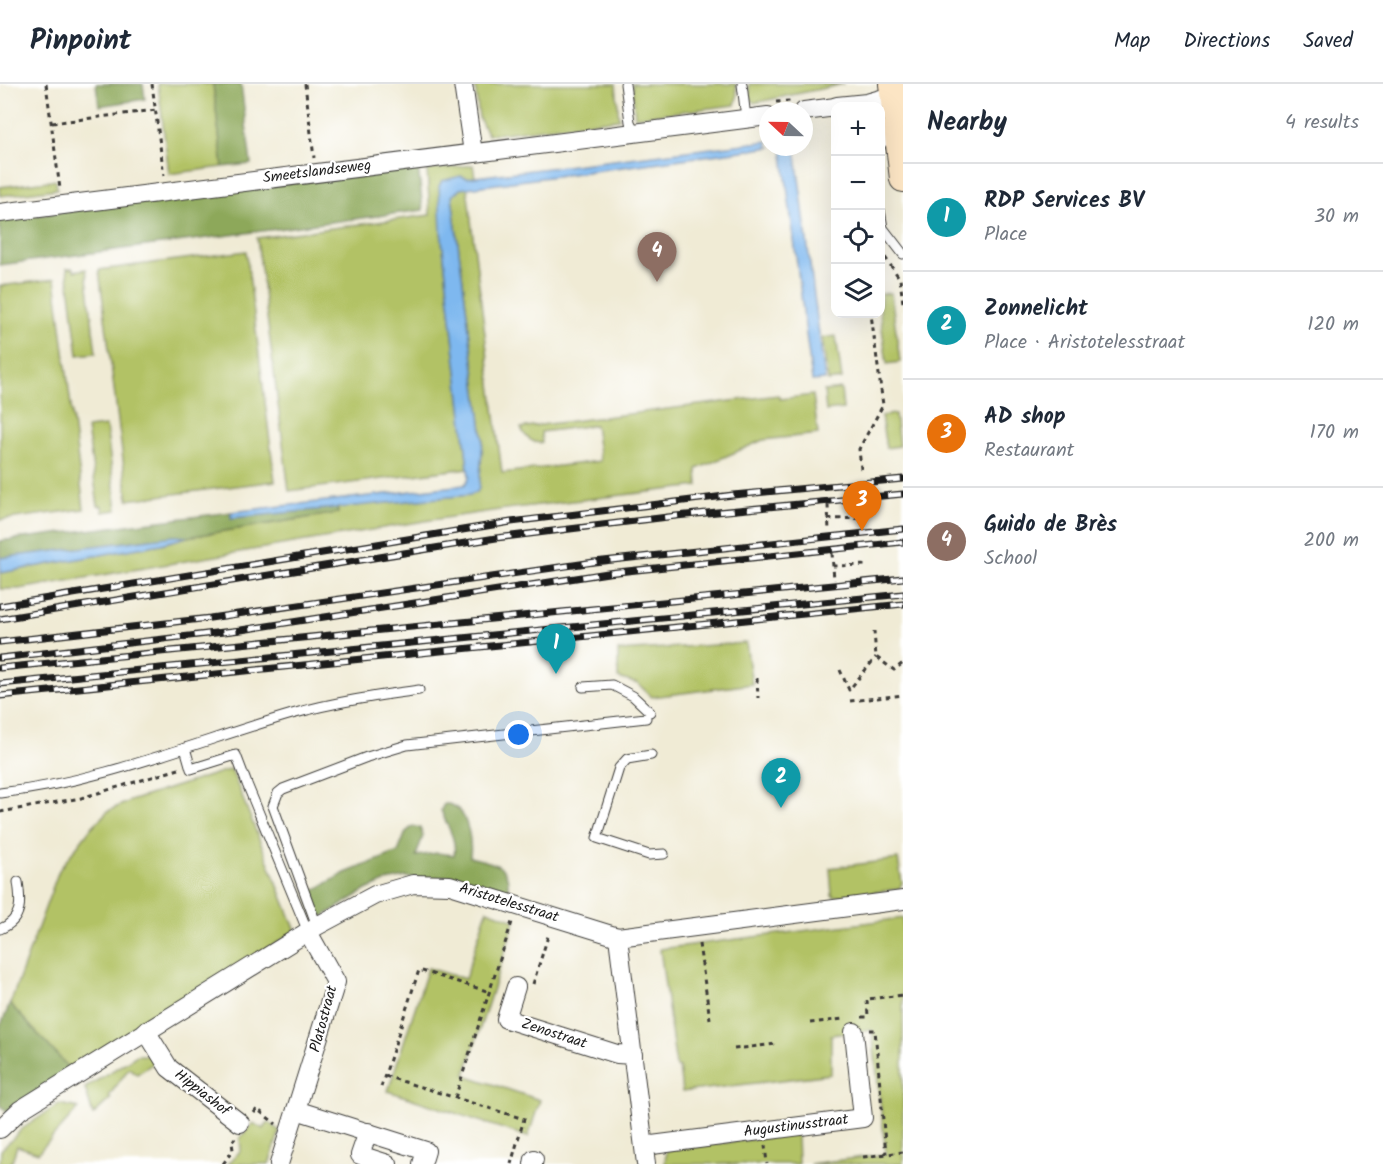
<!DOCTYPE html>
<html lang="en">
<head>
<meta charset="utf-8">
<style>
  :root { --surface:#fff; --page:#f6f6f7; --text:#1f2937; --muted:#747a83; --line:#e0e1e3; --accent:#c8321e }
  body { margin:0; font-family:Kalam,sans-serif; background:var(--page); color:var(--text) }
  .controls { position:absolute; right:18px; top:18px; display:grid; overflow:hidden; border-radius:12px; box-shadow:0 6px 24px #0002 }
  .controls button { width:54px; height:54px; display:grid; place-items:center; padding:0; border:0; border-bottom:2px solid var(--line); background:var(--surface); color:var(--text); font:30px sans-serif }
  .compass { position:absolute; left:759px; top:18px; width:54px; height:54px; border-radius:50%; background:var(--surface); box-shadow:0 6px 24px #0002; rotate:292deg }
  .you { position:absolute; left:519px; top:651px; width:21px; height:21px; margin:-15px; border:4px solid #fff; border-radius:50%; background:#1a73e8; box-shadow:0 0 0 9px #1a73e833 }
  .badge { display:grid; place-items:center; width:39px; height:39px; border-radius:50%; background:var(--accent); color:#fff; font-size:20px; font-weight:700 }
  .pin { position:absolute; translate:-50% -50px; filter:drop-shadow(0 2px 3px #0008) }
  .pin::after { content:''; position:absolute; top:32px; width:21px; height:18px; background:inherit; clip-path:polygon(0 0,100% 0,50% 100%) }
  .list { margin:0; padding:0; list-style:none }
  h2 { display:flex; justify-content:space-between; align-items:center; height:78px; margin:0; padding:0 24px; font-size:26px }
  h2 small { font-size:20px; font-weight:400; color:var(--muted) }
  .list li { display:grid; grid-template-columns:39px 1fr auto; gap:18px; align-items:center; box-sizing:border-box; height:108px; padding:0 24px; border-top:2px solid var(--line) }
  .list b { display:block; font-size:22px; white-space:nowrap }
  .list p { margin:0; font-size:20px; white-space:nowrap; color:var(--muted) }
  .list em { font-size:20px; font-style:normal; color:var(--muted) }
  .icon { flex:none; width:33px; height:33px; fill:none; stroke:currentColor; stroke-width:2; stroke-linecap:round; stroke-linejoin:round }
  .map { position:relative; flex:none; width:903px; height:1080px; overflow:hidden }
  header { display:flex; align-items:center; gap:36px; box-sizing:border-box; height:84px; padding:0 30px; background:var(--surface); border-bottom:2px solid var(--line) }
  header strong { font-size:28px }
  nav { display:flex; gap:33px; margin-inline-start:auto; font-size:21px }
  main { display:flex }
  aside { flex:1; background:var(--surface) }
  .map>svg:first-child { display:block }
</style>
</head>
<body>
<header>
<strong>Pinpoint</strong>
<nav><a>Map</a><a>Directions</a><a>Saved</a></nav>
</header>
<main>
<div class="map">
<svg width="903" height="1080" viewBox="0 0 903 1080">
  <rect width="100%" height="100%" fill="#fff"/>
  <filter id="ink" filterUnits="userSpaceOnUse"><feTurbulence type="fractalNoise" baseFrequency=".0167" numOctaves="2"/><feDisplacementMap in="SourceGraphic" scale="12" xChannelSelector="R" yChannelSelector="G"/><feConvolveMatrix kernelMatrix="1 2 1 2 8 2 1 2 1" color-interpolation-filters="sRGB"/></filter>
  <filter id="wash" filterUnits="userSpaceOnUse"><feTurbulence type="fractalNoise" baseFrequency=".008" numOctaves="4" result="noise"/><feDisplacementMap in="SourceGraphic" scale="24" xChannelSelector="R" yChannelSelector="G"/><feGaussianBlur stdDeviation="1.35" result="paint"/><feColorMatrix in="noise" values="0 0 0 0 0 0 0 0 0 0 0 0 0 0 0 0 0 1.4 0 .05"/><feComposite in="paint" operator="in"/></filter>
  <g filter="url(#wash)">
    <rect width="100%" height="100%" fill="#f0ebd5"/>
    <g fill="#b2c265" stroke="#676f40" stroke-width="1.5">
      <polygon points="158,0 213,0 223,83 169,90"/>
      <polygon points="489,0 616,0 619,35 488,51 479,34 475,1"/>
      <polygon points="632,0 736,0 737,13 735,21 635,33"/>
      <polygon points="749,0 844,0 754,19 750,13"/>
      <polygon points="473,81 475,93 467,94 461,92 442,97 441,147 468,384 289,407 257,154 430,131 427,86"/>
      <polygon points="56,96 57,105 0,112 0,103"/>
      <path d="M467 103 502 389 600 377 595 341 541 348 542 359C531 359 525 353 521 344L533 342 778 311 780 315 813 311 818 350 763 356 697 385 698 402 506 425 431 436 19 505H0V489L161 460 187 453 338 429 337 423 470 411 477 408 479 404 483 354 452 112 460 105Z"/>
      <polygon points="246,167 275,397 128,416 99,186"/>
      <polygon points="67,184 73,184 74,187 86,185 96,269 78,271"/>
      <polygon points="55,195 84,425 0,436 0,202"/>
      <polygon points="891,209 900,278 887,280 880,230 881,210"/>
      <polygon points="836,252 842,295 828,297 822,254"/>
      <polygon points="841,305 843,325 826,327 824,307"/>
      <polygon points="895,330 899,362 886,364 881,332"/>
      <polygon points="106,342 117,426 103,428 102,422 98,422 87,344"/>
      <polygon points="746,559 752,600 652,613 638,600 618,594 618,567"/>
      <polygon points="231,685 296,847 71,986 10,920 59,786 90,745 108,727 130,717"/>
      <polygon points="898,775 902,799 899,805 834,813 832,811 830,784"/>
      <polygon points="487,826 515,836 465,991 540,1016 528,1053 388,1007 428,884 465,895"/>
      <polygon points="903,834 903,1080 810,1080 886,1070 872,946 831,951 831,990 682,1008 679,983 676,983 660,865"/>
      <polygon points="137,971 151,971 155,978 137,990 129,984 109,1012 111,1014 93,1031 85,1004"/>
      <polygon points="59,1020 79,1024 38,1069 17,1062 11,1080 0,1080 1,1066 22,1045"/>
      <polygon points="268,1038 280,1047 269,1080 228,1080 241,1066 240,1054 253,1039 263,1045"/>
      <polygon points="797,1050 798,1080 665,1080 666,1066"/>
    </g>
    <g fill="#8da85a" stroke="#54623b" stroke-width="1.5">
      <polygon points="96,0 143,0 145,15 99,22"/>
      <polygon points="213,0 241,0 251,80 223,83"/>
      <polygon points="418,82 423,126 0,181 0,136"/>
      <polygon points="337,423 338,429 187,453 150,455 0,474 0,457 231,428 231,434"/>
      <path d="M444 720C467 718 472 756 470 773 495 780 513 780 507 812L406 793 387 797 366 806 322 833 315 827 309 809 345 789 398 768 406 748 413 742 420 744 423 752 416 772 437 769 454 771C457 754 446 741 441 726Z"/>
      <polygon points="10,920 71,986 7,1028 0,1021 0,943"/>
    </g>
    <g fill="#7eb8ef" stroke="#4d6a86" stroke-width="1.5">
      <polygon points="768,57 768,63 772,63 460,105 452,112 483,355 479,404 477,408 470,411 231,434 231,428 464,401 467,398 469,393 441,147 439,102 442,97 461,92 467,94"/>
      <polygon points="782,63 795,63 825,296 812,297"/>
      <polygon points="175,452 187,453 161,460 0,489 0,474"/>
    </g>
  </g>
  <g filter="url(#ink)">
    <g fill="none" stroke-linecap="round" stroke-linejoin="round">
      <defs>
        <g id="service">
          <polyline points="625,0 630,38 635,48"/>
          <polyline points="742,0 746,34"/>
          <polyline points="880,63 890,42"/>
          <polyline points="880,126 883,144 903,170"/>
          <polyline points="583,603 612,601 633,612 650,628"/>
          <polyline points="185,664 191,685 236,671 247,700 308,848"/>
          <polyline points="651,671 627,675 619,684 597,754 649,771 664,770"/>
          <path d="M0 709C101 698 196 658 292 630 334 618 376 612 419 606"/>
          <polyline points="317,842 273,722 278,709 283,705 367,673 407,661 646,634"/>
          <path d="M0 845C23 836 21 817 18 798"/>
        </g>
        <g id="minor">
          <polyline points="463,0 473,69"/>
          <polyline points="837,22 867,19 892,12"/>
          <polyline points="804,27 836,23"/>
          <polyline points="0,129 768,32"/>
          <polyline points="618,853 646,1080"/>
          <polyline points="516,903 506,935 617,970 633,971"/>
          <polyline points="146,947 169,984 240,1039"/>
          <polyline points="296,1026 426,1067 422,1080"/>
          <polyline points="0,1045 20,1026 317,842 375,811 413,800 450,801 618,853 903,816"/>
          <polyline points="368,1048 360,1071 388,1080"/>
          <polyline points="644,1062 863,1034 854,948"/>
          <polyline points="279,1080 336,898 308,848"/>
          <polyline points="533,1080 534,1075"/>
        </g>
        <polyline id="secondary" points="892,0 903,95"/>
      </defs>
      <use href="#service" stroke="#3c3b38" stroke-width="11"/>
      <use href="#minor" stroke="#3c3b38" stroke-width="20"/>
      <use href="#secondary" stroke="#3c3b38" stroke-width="28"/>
      <g stroke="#3c3b38" stroke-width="3" stroke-dasharray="4.5 4.5" stroke-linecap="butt">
        <polyline points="46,0 60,105"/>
        <polyline points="152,0 164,92"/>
        <polyline points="305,0 314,74"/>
        <polyline points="776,18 790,17"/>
        <polyline points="52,39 156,26"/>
        <polyline points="880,166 900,195 903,219"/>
        <polyline points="861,385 859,365 883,321 871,230"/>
        <polyline points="828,421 829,448"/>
        <polyline points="828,435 865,434"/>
        <polyline points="832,469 834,496"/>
        <polyline points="833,482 869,481"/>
        <polyline points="874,547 876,573 894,586 903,579"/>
        <polyline points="840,586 849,606 876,573"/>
        <polyline points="757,594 758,614"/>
        <polyline points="850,617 903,611"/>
        <polyline points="0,728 81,714 179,685"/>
        <polyline points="699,860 710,935"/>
        <polyline points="533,900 549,849"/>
        <polyline points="862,933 868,933 867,915 903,911"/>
        <polyline points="810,939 844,935"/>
        <polyline points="870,946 875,946 886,1070"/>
        <polyline points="734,965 776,960"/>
        <polyline points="385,992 524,1035 511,1080"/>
        <polyline points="381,1003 419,886 490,908"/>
        <polyline points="455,1014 512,838"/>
        <polyline points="254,1029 257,1025 276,1040"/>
        <polyline points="765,1061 767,1080"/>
        <polyline points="863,1073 903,1068"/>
        <polyline points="223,1080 233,1066 232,1058 235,1054"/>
      </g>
      <use href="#service" stroke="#fff" stroke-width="9"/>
      <use href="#minor" stroke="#fff" stroke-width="18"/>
      <use href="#secondary" stroke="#fce5c4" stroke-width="26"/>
      <defs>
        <g id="rail">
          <polyline points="0,522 511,438 733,411 903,395"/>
          <polyline points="0,535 496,454 676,432 903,410"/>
          <polyline points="0,558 210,534 594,478 903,445"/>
          <polyline points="0,574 241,546 608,489 903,458"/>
          <polyline points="0,584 903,494"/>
          <polyline points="0,600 903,510"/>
          <polyline points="0,612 903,520"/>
        </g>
      </defs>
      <use href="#rail" stroke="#1c1c1c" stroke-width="7"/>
      <use href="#rail" stroke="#fff" stroke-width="4.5" stroke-dasharray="14" stroke-linecap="butt"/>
    </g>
  </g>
  <g text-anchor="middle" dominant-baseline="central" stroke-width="4.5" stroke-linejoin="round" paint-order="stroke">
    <g font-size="15" fill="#1c1c1c" stroke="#fff">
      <text transform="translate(317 88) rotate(-7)">Smeetslandseweg</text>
      <text transform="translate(509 819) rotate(17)">Aristotelesstraat</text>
      <text transform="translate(324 935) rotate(-75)">Platostraat</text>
      <text transform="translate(554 950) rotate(18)">Zenostraat</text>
      <text transform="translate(202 1009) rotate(38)">Hippiashof</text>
      <text transform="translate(796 1042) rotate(-7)">Augustinusstraat</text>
    </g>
  </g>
</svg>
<div class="controls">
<button>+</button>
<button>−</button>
<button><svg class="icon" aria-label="locate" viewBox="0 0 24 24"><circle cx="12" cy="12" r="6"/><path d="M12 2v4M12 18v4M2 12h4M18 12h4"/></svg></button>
<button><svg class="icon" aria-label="layers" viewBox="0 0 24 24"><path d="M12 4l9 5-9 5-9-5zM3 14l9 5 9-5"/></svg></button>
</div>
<svg class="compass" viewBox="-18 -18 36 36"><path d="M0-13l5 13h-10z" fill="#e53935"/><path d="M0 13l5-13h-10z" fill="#747a83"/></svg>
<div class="you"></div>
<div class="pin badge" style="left:556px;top:590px;background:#0f9aa8">1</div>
<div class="pin badge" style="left:781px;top:724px;background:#0f9aa8">2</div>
<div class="pin badge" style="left:862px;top:447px;background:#e8710a">3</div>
<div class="pin badge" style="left:657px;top:198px;background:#8d6e63">4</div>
</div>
<aside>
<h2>Nearby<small>4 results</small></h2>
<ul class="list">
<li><span class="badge" style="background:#0f9aa8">1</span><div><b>RDP Services BV</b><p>Place</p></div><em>30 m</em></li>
<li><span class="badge" style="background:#0f9aa8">2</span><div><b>Zonnelicht</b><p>Place · Aristotelesstraat</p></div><em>120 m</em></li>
<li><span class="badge" style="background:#e8710a">3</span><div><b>AD shop</b><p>Restaurant</p></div><em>170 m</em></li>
<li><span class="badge" style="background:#8d6e63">4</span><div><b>Guido de Brès</b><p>School</p></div><em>200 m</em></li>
</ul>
</aside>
</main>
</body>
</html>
